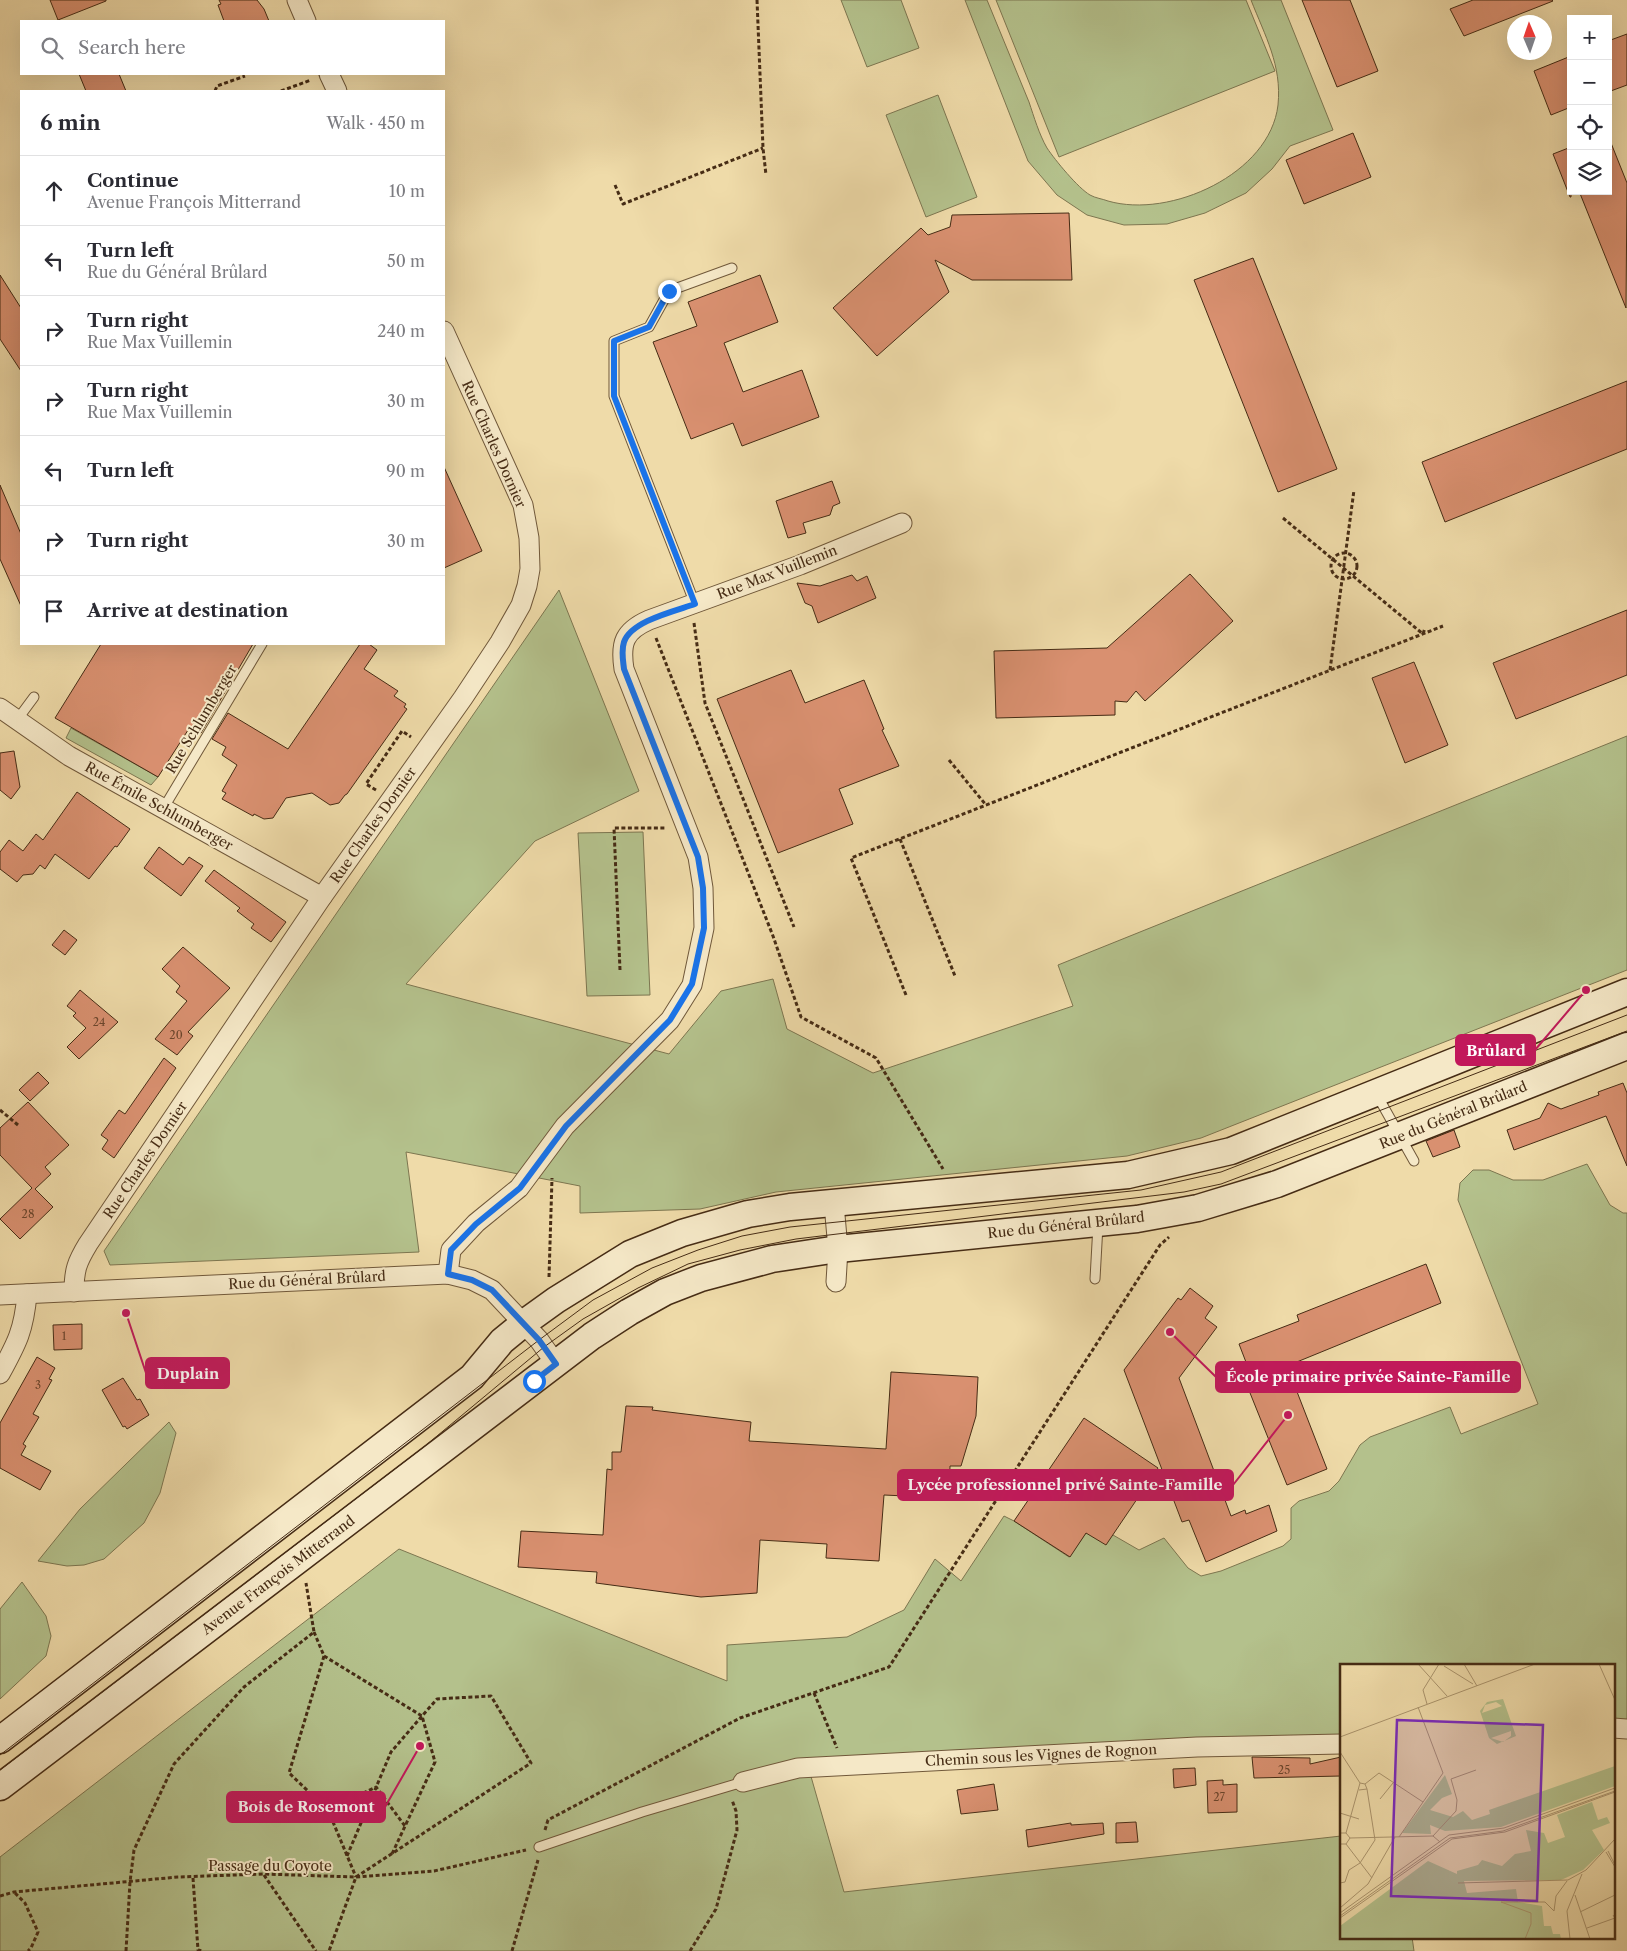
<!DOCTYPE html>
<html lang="en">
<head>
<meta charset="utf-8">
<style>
  :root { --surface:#fff; --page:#f7f7f7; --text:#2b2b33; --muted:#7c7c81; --line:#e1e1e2 }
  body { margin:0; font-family:"Libre Caslon Text",serif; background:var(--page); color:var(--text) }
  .controls { position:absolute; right:15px; top:15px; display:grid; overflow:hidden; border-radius:0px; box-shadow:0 5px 20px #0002 }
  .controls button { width:45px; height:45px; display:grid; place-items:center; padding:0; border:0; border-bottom:1px solid var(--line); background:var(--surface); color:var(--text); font:25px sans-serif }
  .compass { position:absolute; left:1507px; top:15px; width:45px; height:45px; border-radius:50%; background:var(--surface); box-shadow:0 5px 20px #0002; rotate:358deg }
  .stop { position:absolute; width:15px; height:15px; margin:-11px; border:4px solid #1a73e8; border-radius:50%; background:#fff }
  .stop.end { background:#1a73e8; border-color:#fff; box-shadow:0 1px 5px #0008 }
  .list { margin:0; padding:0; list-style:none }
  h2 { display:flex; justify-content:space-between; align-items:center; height:65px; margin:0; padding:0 20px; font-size:21px }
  h2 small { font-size:16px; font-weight:400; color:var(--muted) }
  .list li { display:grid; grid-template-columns:32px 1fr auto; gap:15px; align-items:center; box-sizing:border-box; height:70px; padding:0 20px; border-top:1px solid var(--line) }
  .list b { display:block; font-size:19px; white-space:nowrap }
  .list p { margin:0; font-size:16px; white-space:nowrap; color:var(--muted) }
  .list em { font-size:16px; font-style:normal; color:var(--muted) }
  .icon { flex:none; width:28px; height:28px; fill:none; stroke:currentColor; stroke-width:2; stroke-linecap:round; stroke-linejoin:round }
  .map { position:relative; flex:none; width:1627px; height:1951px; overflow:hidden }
  .search { position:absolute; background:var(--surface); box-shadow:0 5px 20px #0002; left:20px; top:20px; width:425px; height:55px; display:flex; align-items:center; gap:12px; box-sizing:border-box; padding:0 18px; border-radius:0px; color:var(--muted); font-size:19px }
  .panel { position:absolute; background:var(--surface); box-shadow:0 5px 20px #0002; left:20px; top:90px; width:425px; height:555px; border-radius:0px }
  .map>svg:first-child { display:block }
</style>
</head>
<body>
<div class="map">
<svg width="1627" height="1951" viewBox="0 0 1627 1951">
  <rect width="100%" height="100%" fill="#efdba9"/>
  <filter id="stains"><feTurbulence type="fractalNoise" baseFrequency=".004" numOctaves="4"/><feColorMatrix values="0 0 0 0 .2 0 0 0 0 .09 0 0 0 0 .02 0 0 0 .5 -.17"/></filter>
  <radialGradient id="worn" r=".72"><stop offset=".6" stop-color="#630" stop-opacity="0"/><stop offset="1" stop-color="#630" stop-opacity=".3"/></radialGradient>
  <g fill="#b4c18c" stroke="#7d7650">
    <polygon points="841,0 901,0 919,48 867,67"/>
    <path d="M965 0H987C1001 34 1015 68 1029 102 1034 117 1039 134 1047 148 1055 160 1078 188 1090 195 1095 198 1103 199 1108 201 1170 219 1270 174 1278 105 1282 65 1265 36 1251 0H1281L1333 130 1290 146 1272 169 1246 193 1205 213 1167 224 1124 225 1087 215 1057 195 1028 161Z"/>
    <polygon points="996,0 1246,0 1275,71 1059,157"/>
    <polygon points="938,95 977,197 926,217 886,115"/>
    <polygon points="559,590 639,791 535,841 406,984 669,1054 721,991 773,979 787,1029 873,1073 1073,1006 1058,965 1627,736 1627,970 1201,1138 1127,1156 776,1192 700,1209 580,1213 580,1186 406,1152 419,1252 110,1265 104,1251"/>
    <polygon points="71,728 158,777 151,785 66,738"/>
    <polygon points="643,832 650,995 587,996 578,833"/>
    <polygon points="1587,1164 1610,1205 1623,1213 1627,1213 1627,1720 1613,1718 1613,1665 1341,1665 1341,1737 806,1759 844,1892 1341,1836 1341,1937 1412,1937 1414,1951 0,1951 0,1857 399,1549 727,1681 727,1645 847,1637 904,1610 935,1559 961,1581 1004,1516 1014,1521 1069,1557 1086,1533 1113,1535 1139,1550 1164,1538 1188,1568 1201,1576 1221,1571 1283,1546 1291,1539 1291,1508 1299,1501 1329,1491 1339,1481 1360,1445 1370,1437 1450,1407 1461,1434 1538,1404 1458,1200 1460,1183 1473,1170 1489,1170 1513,1180 1543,1180"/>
    <polygon points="169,1422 176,1433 160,1493 144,1523 104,1559 84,1565 67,1566 38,1561 80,1509"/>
    <polygon points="22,1582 46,1616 51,1636 46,1656 0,1699 0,1609"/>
  </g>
  <g fill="#d99070" stroke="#462c15">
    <polygon points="50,0 106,0 106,1 58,20"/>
    <polygon points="219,0 257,0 264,9 269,21 224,21 218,5 221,4"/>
    <polygon points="1302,0 1350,0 1378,71 1337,87"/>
    <polygon points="1473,0 1552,0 1553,1 1464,36 1450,9"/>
    <polygon points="1627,34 1627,85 1608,92 1608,41"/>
    <polygon points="1571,56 1571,107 1551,115 1534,71"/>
    <polygon points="79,74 119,74 126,91 86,91"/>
    <polygon points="1353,133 1371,177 1304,204 1286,160"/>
    <polygon points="1609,138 1627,183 1626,308 1579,191 1608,191"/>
    <polygon points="1571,147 1571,197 1570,197 1553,154"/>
    <polygon points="1069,213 1072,280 972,280 935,260 949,292 877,356 833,308 921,228 928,235 950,227 952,215"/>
    <polygon points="1253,258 1337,469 1278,492 1194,280"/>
    <polygon points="0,275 21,308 21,371 0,339"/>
    <polygon points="760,275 778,322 724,343 743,392 802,370 819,417 742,446 733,423 691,439 653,342 697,326 688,302"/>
    <polygon points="1627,381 1627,449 1445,522 1422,462"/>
    <polygon points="444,467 482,551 444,568"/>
    <polygon points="832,481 840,503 833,506 830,515 803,523 806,533 788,538 776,501"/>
    <polygon points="0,485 21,534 21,606 0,559"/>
    <polygon points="1190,574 1233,621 1145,701 1136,691 1127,702 1115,701 1115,715 996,718 994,651 1107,648"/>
    <polygon points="852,575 857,581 867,576 876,598 818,623 812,606 805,603 797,583 820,586"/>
    <polygon points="1627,610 1627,675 1516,719 1493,663"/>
    <polygon points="101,644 253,644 201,733 190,727 158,777 55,718"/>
    <polygon points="360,644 369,644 377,650 364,669 398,691 394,696 406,704 404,707 407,709 347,794 345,795 339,803 330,805 312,793 286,798 273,818 264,819 254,814 253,816 222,799 226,793 222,791 237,765 222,755 226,747 212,739 228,713 288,749"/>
    <polygon points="1414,662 1448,745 1405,763 1372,678"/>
    <polygon points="791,670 805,703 864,680 884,729 882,730 899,766 839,789 853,824 778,853 717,699"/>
    <polygon points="14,751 20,787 11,799 0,790 0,753"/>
    <polygon points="77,792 130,829 117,847 115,846 89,879 55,854 45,869 40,865 33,874 23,875 17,882 0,869 0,852 9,840 23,851 36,834 43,840"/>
    <polygon points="159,847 183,865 189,857 203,866 181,896 144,868"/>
    <polygon points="214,870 286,922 271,942 251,928 254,924 237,911 240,908 205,881"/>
    <polygon points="64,930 77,940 65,955 52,945"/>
    <polygon points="183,947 230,988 188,1032 193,1036 177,1055 155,1039 187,1001 176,992 180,986 162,969"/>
    <polygon points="80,990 118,1022 79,1059 67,1047 86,1028 73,1016 76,1013 67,1006"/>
    <polygon points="164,1058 176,1068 114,1158 102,1149 108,1140 101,1135 119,1110 125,1114"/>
    <polygon points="38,1072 49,1083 30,1101 19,1090"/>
    <polygon points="1623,1083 1627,1093 1627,1166 1606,1116 1514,1150 1507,1130 1540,1118 1548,1103 1561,1109 1599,1095 1598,1092"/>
    <polygon points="28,1102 69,1145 45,1167 51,1174 35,1189 53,1207 20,1239 0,1219 32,1188 0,1155 0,1128"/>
    <polygon points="1454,1130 1460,1147 1433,1157 1426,1141"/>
    <polygon points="1426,1264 1441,1303 1287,1366 1327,1469 1287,1485 1242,1373 1249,1370 1239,1344 1299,1321 1297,1315"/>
    <polygon points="1190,1288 1213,1306 1205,1318 1217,1327 1179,1378 1231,1516 1245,1510 1246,1514 1269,1505 1277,1531 1206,1562 1189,1520 1182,1522 1124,1370 1178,1298 1181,1300"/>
    <polygon points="82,1324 82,1349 54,1350 53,1325"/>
    <polygon points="37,1357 55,1368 49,1379 52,1380 33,1414 39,1417 23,1444 26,1446 21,1455 51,1471 40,1490 0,1468 0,1423"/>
    <polygon points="891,1372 978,1377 976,1416 961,1466 950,1466 949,1498 884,1495 879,1561 826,1558 827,1544 760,1540 757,1593 701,1597 596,1583 597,1572 518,1567 521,1531 603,1535 607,1469 612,1470 612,1452 621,1452 626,1406 653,1407 652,1410 751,1422 749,1441 886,1449"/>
    <polygon points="123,1378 137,1400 140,1399 149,1415 127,1429 125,1426 123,1427 102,1390"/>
    <polygon points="1084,1418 1158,1468 1106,1545 1086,1533 1070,1557 1014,1521"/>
    <polygon points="1252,1757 1310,1758 1310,1764 1341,1757 1341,1776 1254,1778"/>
    <polygon points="1195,1768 1196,1785 1174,1788 1173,1769"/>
    <polygon points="1223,1780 1223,1785 1237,1784 1237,1812 1208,1813 1207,1781"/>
    <polygon points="994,1784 998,1810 961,1814 957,1790"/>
    <polygon points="1136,1822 1138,1842 1116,1843 1116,1823"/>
    <polygon points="1071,1823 1071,1825 1103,1823 1104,1834 1028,1847 1026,1830"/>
  </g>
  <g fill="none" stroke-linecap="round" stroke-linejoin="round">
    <defs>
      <g id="lane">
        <polyline points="695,604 614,396 614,341 649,327 669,291 732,268"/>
        <polyline points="17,720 34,697"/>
        <polyline points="163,809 262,644"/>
        <polyline points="1377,1095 1414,1161"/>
        <polyline points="1095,1279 1098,1225"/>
        <polyline points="539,1847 642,1812 743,1782"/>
      </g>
      <g id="street">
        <polyline points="297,0 306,21"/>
        <polyline points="329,74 337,91"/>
        <polyline points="0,708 69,756 322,897"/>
        <polyline points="834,1204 838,1249 836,1282"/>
        <path d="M448 1274 451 1250 476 1223 519 1188 565 1126 670 1020 692 985 704 928 703 888 698 857 624 669C620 643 624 631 649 620L800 565 902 523"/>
        <path d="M74 1292C74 1270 77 1262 88 1244L322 897 463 698 500 642 521 605 527 586 530 569 529 538 523 505 444 331"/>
        <polyline points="0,1295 448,1274 472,1280 492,1290 539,1340 556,1364"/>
        <path d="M0 1374C17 1343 24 1330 27 1294"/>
        <polyline points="1613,1728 1627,1729"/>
        <polyline points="743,1782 798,1768 1197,1747 1341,1744"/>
      </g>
      <g id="secondary">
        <polyline points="0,1740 472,1377 502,1341 524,1323 556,1300 630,1254 682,1233 748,1214 790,1207 1128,1175 1231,1151 1627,992"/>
        <polyline points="0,1787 592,1336 629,1312 665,1292 701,1278 772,1259 838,1249 1137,1219 1198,1208 1277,1184 1627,1046"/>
      </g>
    </defs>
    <use href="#lane" stroke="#70583a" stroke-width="11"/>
    <use href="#street" stroke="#70583a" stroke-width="21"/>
    <use href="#secondary" stroke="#462c15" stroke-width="29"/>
    <g stroke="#462c15" stroke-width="3" stroke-dasharray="4 2.5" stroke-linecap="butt">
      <polyline points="757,0 763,148 766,175"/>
      <polyline points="215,91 217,86 245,76"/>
      <polyline points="281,91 311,80"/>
      <polyline points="615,185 623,204 763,148"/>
      <polyline points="1283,518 1423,634 1425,628"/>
      <circle cx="1344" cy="566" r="13"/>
      <polyline points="694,623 705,703 794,927"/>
      <polyline points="656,638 773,936 801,1017 876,1058 943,1169"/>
      <polyline points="1330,670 1354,490"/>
      <polyline points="949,760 986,805"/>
      <polyline points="376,790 366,784 402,731 411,737"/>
      <polyline points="900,839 955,976"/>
      <polyline points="620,970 614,828 666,828"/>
      <polyline points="906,995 851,858 1443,626"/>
      <polyline points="0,1110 18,1125"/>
      <polyline points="549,1277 552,1178"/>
      <polyline points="314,1632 324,1656 289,1773 328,1810 356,1877"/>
      <polyline points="324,1656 422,1716 437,1699 491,1696 531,1763 356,1877 329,1951"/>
      <polyline points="814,1693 837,1748"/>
      <polyline points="328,1810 376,1787 405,1826"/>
      <polyline points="545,1830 548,1820 740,1718 889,1667 1160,1245 1169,1237"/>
      <polyline points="347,1856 391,1752 422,1716 435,1762 392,1854"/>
      <polyline points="264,1875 316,1951"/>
      <polyline points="193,1878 198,1950 202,1951"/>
      <polyline points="15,1893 25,1903 38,1932 31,1948 28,1951"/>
      <polyline points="0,1896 14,1892 178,1877 263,1874 356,1877 434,1871 526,1850"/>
      <polyline points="126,1951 130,1882 134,1850 174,1764 244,1687 314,1632 306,1583"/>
      <polyline points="512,1951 538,1860"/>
      <polyline points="690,1951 716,1909 737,1830 736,1811 732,1800"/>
    </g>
    <use href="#lane" stroke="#f5e8c7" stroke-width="9"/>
    <use href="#street" stroke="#f5e8c7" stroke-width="19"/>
    <use href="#secondary" stroke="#f5e8c7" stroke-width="26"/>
    <g stroke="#462c15" stroke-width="1">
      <polyline points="0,1755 539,1340 593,1300 652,1268 698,1250 742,1236 790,1227 1141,1190 1221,1172 1627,1015"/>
      <polyline points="0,1770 425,1446 544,1347 583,1319 638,1288 688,1264 740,1250 796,1239 1184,1192 1221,1184 1627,1031"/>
    </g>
  </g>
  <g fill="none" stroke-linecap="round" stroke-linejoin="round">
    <path stroke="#1a73e8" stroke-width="6" d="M534 1381 556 1364 539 1340 492 1290 472 1280 448 1274 451 1250 476 1224 520 1188 566 1126 670 1020 692 984 704 928 703 888 698 857 624 669C623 660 621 651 624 642 631 621 675 611 695 604L614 396V341L649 327 669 291"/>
  </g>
  <g text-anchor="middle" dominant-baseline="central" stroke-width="4" stroke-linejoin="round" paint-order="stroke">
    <g font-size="11" fill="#6b452c">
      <text x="99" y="1022">24</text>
      <text x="176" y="1035">20</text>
      <text x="28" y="1214">28</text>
      <text x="64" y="1336">1</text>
      <text x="38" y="1385">3</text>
      <text x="1284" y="1770">25</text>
      <text x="1219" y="1797">27</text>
    </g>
    <g font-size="14" fill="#462c15" stroke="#f5e8c7">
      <text transform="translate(494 444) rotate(66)">Rue Charles Dornier</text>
      <text transform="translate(777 572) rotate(-21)">Rue Max Vuillemin</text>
      <text transform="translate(201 719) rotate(-59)">Rue Schlumberger</text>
      <text transform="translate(159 806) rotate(29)">Rue Émile Schlumberger</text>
      <text transform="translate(373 825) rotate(-55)">Rue Charles Dornier</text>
      <text transform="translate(1453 1115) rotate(-22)">Rue du Général Brûlard</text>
      <text transform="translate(145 1160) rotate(-56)">Rue Charles Dornier</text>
      <text transform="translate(1066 1225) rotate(-6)">Rue du Général Brûlard</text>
      <text transform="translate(307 1280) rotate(-3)">Rue du Général Brûlard</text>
      <text transform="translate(278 1575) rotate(-37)">Avenue François Mitterrand</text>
      <text transform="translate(1041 1755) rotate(-3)">Chemin sous les Vignes de Rognon</text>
      <text x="270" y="1866">Passage du Coyote</text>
    </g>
  </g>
  <g transform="translate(1340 1664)">
    <rect width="275" height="275" fill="#efdba9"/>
    <path d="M163 35 176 72 157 80 149 74 140 47 147 38ZM156 38 162 42 142 49 145 41ZM171 67V72L163 78 151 74ZM275 102V122L161 163 105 167 90 161 91 170 62 169 105 111 112 130 102 134 90 146 113 153 123 147 132 156 150 150 149 146ZM252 138 258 156 267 153 270 159 252 166 264 186 243 206 221 216 124 217 127 229 176 225 178 238 202 242 204 262H211L213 270H220L221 275H0V262L88 197 117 210V207L138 201 142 196 162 202 175 190 191 187 186 166 204 169 208 179 225 173 217 151Z" fill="#b4c18c" fill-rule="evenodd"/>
    <path fill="none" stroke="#ab956e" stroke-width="1" d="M78 0 107 32M124 0 137 22M259 0 275 36M104 2 133 20M87 40 83 26 99 0M0 73 195 0M0 88 20 119M25 120 39 109 83 138M19 126 27 125 25 120 20 119M40 135 53 119M0 149 19 155M0 169H6L10 174 6 180H0M6 169 20 119M93 172 116 147 117 136 111 115 136 106M59 173 103 109 78 43M10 174 93 172 100 178M6 180 32 214M268 187 275 201M266 188 275 203M0 219 5 218 9 206 20 199 35 176 27 125M118 219 228 216 246 206 275 175M235 231 250 275M0 244 28 220 55 173M240 248 275 231M0 249 109 171 164 164 275 124M0 252 110 174 163 167 275 127M0 254 112 175 165 168 275 128M247 264 275 254 273 251M185 275 191 260V249L161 238H205L214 247 216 232 227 217M230 275 227 247 242 210"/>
    <path fill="#7b2cbf" fill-opacity="0.15" stroke="#7b2cbf" stroke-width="2.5" d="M57 56 203 61 197 237 51 232Z"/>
    <rect width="275" height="275" fill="none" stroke="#462c15" stroke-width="2.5"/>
  </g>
  <path fill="none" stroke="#c2185b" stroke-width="2" d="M1586 990L1535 1050M126 1313L146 1373M1170 1332L1216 1377M1288 1415L1233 1485M420 1746L385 1807"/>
  <g fill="#c2185b" stroke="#f5e8c7" stroke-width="2">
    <circle cx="1586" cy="990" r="5"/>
    <circle cx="126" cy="1313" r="5"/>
    <circle cx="1170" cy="1332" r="5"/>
    <circle cx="1288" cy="1415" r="5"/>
    <circle cx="420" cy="1746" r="5"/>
  </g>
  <g fill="#c2185b" stroke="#c2185b" stroke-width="2">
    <rect x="1456" y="1035" width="79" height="30" rx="5"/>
    <rect x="146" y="1358" width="83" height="30" rx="5"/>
    <rect x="1216" y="1362" width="304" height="30" rx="5"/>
    <rect x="898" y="1470" width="335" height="30" rx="5"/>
    <rect x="227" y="1792" width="158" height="30" rx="5"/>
  </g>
  <g font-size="15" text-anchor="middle" font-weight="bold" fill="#fff">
    <text x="1496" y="1056">Brûlard</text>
    <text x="188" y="1379">Duplain</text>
    <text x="1368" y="1382">École primaire privée Sainte-Famille</text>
    <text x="1065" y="1490">Lycée professionnel privé Sainte-Famille</text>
    <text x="306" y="1812">Bois de Rosemont</text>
  </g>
  <rect width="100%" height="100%" filter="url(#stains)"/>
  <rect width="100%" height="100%" fill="url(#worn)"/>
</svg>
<div class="controls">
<button>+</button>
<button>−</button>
<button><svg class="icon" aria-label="locate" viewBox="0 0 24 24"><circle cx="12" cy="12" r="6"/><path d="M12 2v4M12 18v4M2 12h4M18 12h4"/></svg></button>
<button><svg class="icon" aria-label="layers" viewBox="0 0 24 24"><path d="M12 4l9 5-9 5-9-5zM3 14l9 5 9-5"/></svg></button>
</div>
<svg class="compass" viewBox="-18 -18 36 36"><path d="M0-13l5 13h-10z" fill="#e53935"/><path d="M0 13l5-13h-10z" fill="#7c7c81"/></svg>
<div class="stop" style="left:534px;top:1381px"></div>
<div class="stop end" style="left:669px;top:291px"></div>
<div class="search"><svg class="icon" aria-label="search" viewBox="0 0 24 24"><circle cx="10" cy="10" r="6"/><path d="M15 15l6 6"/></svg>Search here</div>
<section class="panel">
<h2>6 min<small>Walk · 450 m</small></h2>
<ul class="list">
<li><svg class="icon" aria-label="ahead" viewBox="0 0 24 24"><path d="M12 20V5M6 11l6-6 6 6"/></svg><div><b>Continue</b><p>Avenue François Mitterrand</p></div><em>10 m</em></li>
<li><svg class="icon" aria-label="left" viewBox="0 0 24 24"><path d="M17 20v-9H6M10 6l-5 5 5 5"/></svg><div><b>Turn left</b><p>Rue du Général Brûlard</p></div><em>50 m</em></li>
<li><svg class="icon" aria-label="right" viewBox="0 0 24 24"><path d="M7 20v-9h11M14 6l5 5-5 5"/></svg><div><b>Turn right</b><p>Rue Max Vuillemin</p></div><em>240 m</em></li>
<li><svg class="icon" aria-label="right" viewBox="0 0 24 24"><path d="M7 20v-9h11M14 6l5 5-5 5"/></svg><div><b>Turn right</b><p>Rue Max Vuillemin</p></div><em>30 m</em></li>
<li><svg class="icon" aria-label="left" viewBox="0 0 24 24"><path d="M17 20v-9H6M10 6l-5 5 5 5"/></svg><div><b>Turn left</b></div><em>90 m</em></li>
<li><svg class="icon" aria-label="right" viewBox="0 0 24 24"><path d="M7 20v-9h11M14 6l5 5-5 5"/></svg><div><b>Turn right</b></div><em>30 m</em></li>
<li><svg class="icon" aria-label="arrive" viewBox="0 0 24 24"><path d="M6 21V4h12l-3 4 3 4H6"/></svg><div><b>Arrive at destination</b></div></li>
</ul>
</section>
</div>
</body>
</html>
